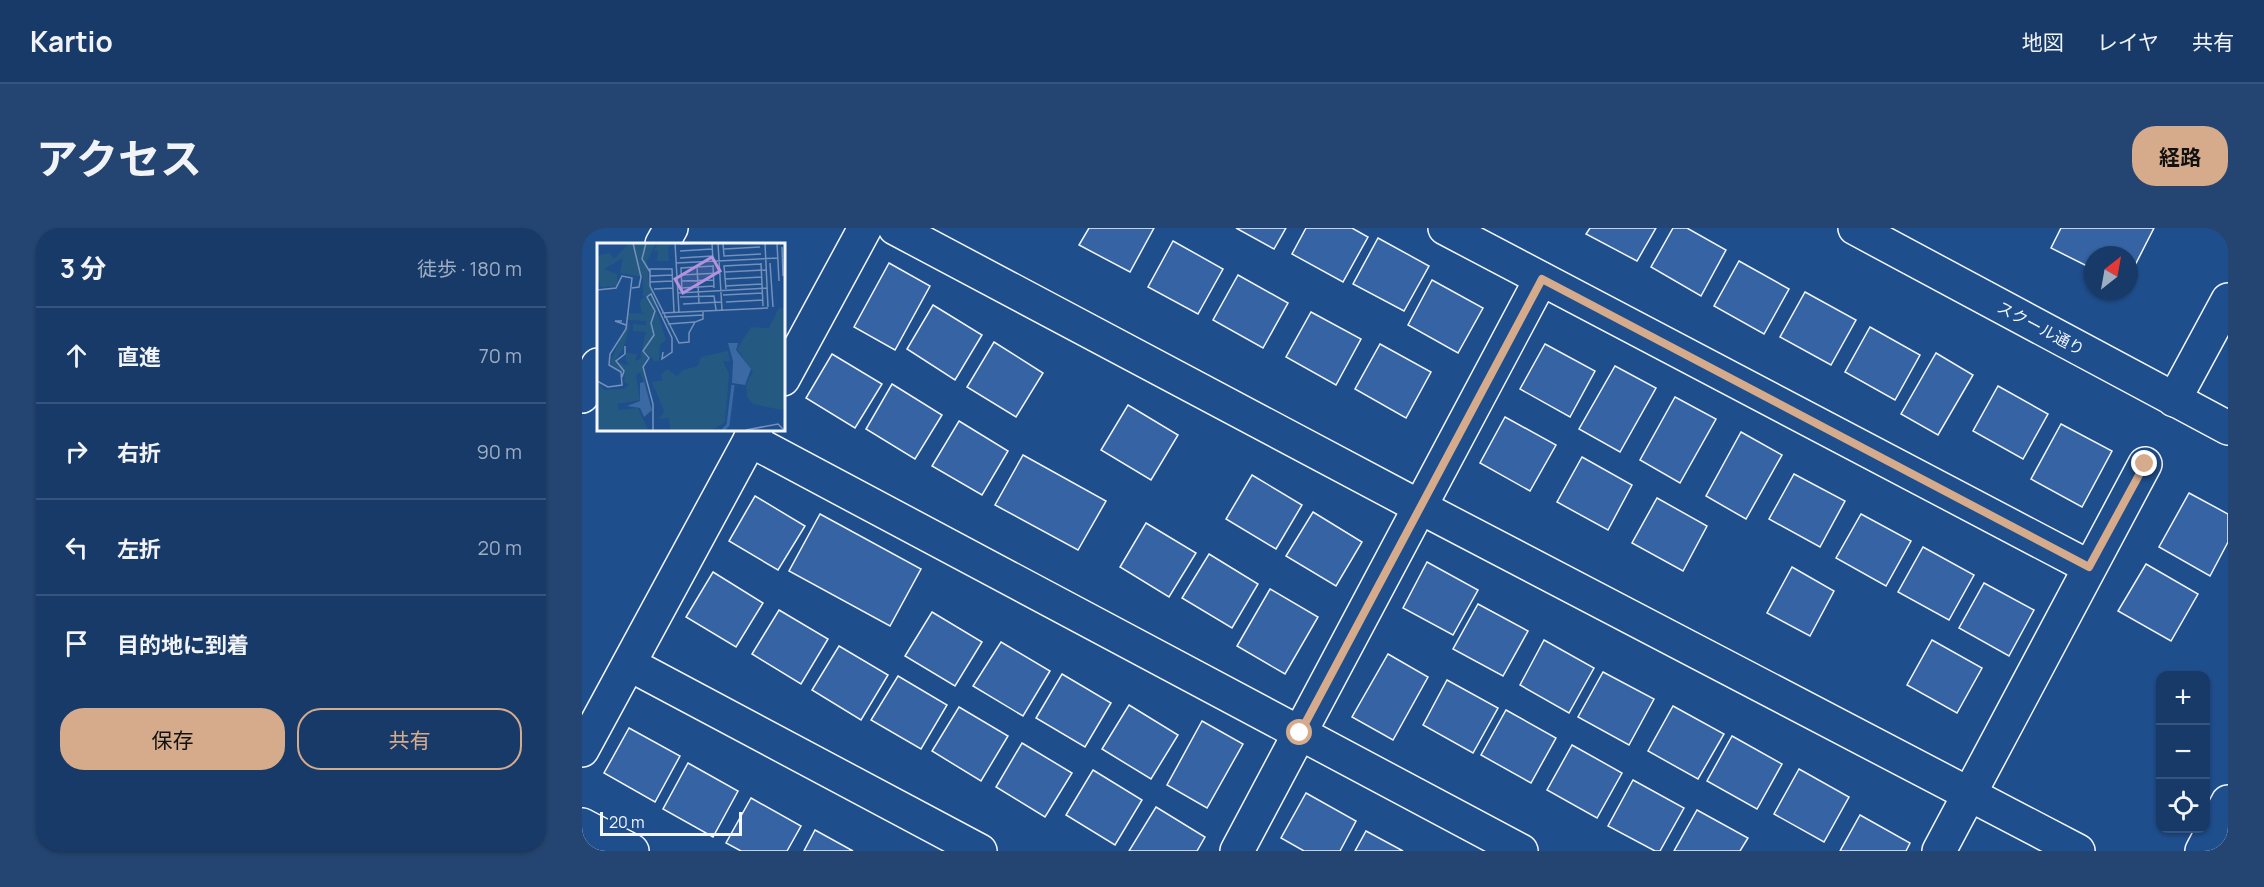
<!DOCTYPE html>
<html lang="ja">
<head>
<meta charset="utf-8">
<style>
  :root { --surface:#173a69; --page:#244571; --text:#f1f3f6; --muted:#9eadc0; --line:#36547d; --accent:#d6ab8b }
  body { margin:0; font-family:Manrope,"Noto Sans JP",sans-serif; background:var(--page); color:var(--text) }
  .controls { position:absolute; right:18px; bottom:18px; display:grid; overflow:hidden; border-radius:12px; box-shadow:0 2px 4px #0004 }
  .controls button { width:54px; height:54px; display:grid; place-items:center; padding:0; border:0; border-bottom:2px solid var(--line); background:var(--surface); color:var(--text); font:30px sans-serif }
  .compass { position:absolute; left:1502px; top:18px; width:54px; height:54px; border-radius:50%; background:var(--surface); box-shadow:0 2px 4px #0004; rotate:31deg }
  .scale { position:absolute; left:18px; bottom:15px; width:142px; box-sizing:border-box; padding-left:6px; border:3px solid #f2f6ff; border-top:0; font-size:16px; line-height:21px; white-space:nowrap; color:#f2f6ff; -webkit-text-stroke:4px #1f4e8c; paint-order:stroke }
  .stop { position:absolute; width:18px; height:18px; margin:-14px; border:4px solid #d6ab8b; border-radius:50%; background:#fff }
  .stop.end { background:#d6ab8b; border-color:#fff; box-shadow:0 2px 6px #0008 }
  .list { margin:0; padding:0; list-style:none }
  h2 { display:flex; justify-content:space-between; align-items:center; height:78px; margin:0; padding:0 24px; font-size:26px }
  h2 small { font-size:20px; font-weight:400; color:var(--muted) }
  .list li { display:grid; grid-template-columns:39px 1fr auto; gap:18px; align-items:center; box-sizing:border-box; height:96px; padding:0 24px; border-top:2px solid var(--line) }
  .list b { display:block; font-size:22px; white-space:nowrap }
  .list em { font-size:20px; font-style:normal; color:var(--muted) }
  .actions { display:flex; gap:12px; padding:18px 24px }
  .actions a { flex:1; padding:14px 0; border:2px solid var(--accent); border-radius:24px; text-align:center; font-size:21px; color:var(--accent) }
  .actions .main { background:var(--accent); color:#111 }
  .icon { flex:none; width:33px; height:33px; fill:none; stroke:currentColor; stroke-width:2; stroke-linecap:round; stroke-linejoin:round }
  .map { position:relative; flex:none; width:1646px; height:623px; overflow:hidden; border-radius:24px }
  header { display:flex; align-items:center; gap:36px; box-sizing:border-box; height:84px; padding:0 30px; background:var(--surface); border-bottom:2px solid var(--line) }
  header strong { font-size:28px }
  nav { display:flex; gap:33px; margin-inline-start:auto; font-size:21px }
  .intro { display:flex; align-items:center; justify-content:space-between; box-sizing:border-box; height:144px; padding:0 36px }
  h1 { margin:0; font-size:42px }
  .button { padding:15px 27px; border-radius:24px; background:var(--accent); color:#111; font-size:21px; font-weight:700 }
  main { display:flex; gap:36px; padding:0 36px }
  aside { flex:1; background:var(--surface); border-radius:24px; box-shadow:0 2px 4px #0004 }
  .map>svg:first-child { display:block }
</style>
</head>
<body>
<header>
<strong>Kartio</strong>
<nav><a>地図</a><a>レイヤ</a><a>共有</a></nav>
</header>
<div class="intro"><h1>アクセス</h1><a class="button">経路</a></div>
<main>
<aside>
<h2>3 分<small>徒歩 · 180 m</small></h2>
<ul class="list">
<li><svg class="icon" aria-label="ahead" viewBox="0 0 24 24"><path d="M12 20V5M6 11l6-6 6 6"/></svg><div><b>直進</b></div><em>70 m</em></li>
<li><svg class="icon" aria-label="right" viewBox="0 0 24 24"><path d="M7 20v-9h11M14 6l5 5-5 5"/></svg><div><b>右折</b></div><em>90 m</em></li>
<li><svg class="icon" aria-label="left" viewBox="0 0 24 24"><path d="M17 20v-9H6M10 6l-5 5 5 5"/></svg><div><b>左折</b></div><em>20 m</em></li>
<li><svg class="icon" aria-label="arrive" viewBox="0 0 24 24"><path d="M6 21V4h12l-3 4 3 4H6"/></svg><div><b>目的地に到着</b></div></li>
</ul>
<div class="actions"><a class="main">保存</a><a>共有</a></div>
</aside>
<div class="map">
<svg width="1646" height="623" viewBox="0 0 1646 623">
  <rect width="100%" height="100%" fill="#1f4e8c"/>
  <g fill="#3563a3" stroke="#f2f6ff" stroke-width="1.5">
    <polygon points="507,0 572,0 548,44 497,17"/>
    <polygon points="654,0 704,0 692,21"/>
    <polygon points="724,0 770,0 786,9 761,54 710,26"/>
    <polygon points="1008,0 1074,0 1055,33 1004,6"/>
    <polygon points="1091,0 1105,0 1144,22 1119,68 1069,39"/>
    <polygon points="1479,0 1572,0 1547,49 1547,27 1511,27 1511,41 1469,20"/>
    <polygon points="796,10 847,38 822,83 771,56"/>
    <polygon points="591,13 641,41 616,86 566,59"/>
    <polygon points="1157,33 1207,61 1182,106 1132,78"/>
    <polygon points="307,35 348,58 313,122 272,99"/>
    <polygon points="656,47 706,75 681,120 631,92"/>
    <polygon points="850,52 901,80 876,125 826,97"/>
    <polygon points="1223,64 1274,92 1249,137 1198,109"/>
    <polygon points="351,77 400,107 373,152 325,121"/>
    <polygon points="729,84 779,111 754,157 704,129"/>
    <polygon points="1288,99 1338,127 1313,172 1263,144"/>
    <polygon points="412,114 461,145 434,189 385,159"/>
    <polygon points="798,116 849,144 824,190 773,161"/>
    <polygon points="963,116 1013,143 988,189 938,161"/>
    <polygon points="1354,125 1391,147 1356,207 1319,186"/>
    <polygon points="250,126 300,156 273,200 224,170"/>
    <polygon points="1033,138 1074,160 1038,224 997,201"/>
    <polygon points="310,156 360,187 333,231 284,201"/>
    <polygon points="1416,158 1466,186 1441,231 1391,203"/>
    <polygon points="1093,169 1134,191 1098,255 1058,232"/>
    <polygon points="546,177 596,207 569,252 519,222"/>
    <polygon points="923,189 974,217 948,263 898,235"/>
    <polygon points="377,193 426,223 400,267 350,238"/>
    <polygon points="1479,196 1530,223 1500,279 1449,251"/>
    <polygon points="1159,204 1200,227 1164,291 1124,268"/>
    <polygon points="441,227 524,273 496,322 413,277"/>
    <polygon points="1000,229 1050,257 1026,302 975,274"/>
    <polygon points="1212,246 1263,273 1238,319 1187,291"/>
    <polygon points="670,247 720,277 694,321 644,291"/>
    <polygon points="1607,265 1646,286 1646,314 1628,348 1577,319"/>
    <polygon points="173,268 223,298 196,342 147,313"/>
    <polygon points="1075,270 1125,298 1101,343 1050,315"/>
    <polygon points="731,284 780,314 754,358 704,328"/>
    <polygon points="238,286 339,341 308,398 207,343"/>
    <polygon points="1279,286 1329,313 1304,358 1254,330"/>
    <polygon points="564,295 614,325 587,369 538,339"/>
    <polygon points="1341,319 1392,347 1367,392 1316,364"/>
    <polygon points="627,326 676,356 650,400 600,370"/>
    <polygon points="845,334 896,362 871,407 821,380"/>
    <polygon points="1564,336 1616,366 1589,413 1536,383"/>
    <polygon points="1210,339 1252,363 1228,408 1185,385"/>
    <polygon points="131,344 181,375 154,419 104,389"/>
    <polygon points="1402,355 1452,382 1427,428 1377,400"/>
    <polygon points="688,361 736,389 703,446 655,418"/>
    <polygon points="896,376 946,403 921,448 871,421"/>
    <polygon points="197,382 246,411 219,456 170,426"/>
    <polygon points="350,384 400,414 373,458 323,428"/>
    <polygon points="962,412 1012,440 987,485 938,457"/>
    <polygon points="1350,412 1400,440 1375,485 1325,457"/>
    <polygon points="419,414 468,443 441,488 391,458"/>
    <polygon points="257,418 306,447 279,492 230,462"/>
    <polygon points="806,426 846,449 811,512 770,489"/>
    <polygon points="1021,444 1072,471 1047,517 996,489"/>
    <polygon points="480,446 529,475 503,519 454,490"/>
    <polygon points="316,448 365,477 339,521 289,492"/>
    <polygon points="865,452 916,480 891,525 841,497"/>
    <polygon points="547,477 596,507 569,551 520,521"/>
    <polygon points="1091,478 1142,506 1116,551 1066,523"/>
    <polygon points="377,479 426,508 399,553 350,523"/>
    <polygon points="924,482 974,510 949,555 899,527"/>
    <polygon points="620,493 661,516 625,580 585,557"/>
    <polygon points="47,500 98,528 73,574 22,545"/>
    <polygon points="1150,508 1200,536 1175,581 1125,553"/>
    <polygon points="440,515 490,545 463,589 414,559"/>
    <polygon points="990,517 1040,545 1015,590 965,562"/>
    <polygon points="106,535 156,563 131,609 81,581"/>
    <polygon points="1217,541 1267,569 1242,614 1192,586"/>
    <polygon points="511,542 560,572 533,617 484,587"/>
    <polygon points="1051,552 1102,580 1078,623 1073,623 1026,598"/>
    <polygon points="724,565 774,593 758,623 722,623 699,610"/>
    <polygon points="169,570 219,598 205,623 159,623 144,615"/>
    <polygon points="574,579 623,609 615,623 547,623"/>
    <polygon points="1115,582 1166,610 1158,623 1092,623"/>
    <polygon points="1278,587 1328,615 1324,623 1258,623"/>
    <polygon points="233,602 271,623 222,623"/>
    <polygon points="784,603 821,623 773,623"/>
  </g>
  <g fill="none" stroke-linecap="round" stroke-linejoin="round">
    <defs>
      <g id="street">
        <polyline points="313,0 838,279 1496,623"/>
        <polyline points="863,0 1507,339"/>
        <polyline points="1273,0 1646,200"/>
        <polyline points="80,16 89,0"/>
        <polyline points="201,151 283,0"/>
        <polyline points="0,168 16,137"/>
        <polyline points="1592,172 1646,72"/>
        <polyline points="168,212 939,623"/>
        <polyline points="47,436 398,623"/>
        <polyline points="0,522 174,201"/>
        <polyline points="0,597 50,623"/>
        <polyline points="655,623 959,51"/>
        <polyline points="1357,623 1563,236"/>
      </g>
      <polyline id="secondary" points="1620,623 1646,574"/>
    </defs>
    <use href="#street" stroke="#f2f6ff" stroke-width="36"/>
    <use href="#secondary" stroke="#f2f6ff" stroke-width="36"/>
    <use href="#street" stroke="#1f4e8c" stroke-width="33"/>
    <use href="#secondary" stroke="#1f4e8c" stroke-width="33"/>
  </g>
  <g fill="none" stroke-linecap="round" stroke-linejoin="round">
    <polyline stroke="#d6ab8b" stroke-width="8" points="718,505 960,51 1507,339 1563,236"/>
  </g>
  <g text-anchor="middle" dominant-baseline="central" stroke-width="4.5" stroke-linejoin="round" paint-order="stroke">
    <g font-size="16" fill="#f2f6ff" stroke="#1f4e8c">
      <text transform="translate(1459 100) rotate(28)">スクール通り</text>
    </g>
  </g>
  <g transform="translate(15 15)">
    <rect width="188" height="188" fill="#1f4e8c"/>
    <path d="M59 0 50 18 52 43 61 56 55 51 46 54V34L23 30 26 15 7 26 20 31V43L4 44 2 38 0 45V13L13 10 17 16 31 1ZM61 0 75 1 71 4 72 18H60L61 8H57ZM55 54 69 97 63 102 62 118H57L45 105 49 89 36 88V81L49 82V78L31 77V70L51 71 45 70 43 60 45 55ZM182 65H188V165L184 167 156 161 150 154 149 142 156 129 140 106 154 84 172 85ZM30 80 33 82 26 106 18 117 28 122 33 120 29 119V110L40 111 38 118 44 116V108L51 114 45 123 53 160 43 129 39 132 43 157 20 161 22 167 41 165 51 187H0V139L7 147 26 146 32 142 27 139 28 131 13 120ZM131 108 133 118H126L132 131 128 179 115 187H73L72 175 62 176 67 168 55 139 66 137 64 132 70 126 80 133 86 127 101 123 104 114Z" fill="#245a82"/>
    <path d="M131 100H141L139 107 154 126 148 142 135 140 136 118ZM47 139 55 167 47 174 43 165 30 163 43 158V140Z" fill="#3b69a3"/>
    <path fill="none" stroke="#3b69a3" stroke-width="3" d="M126 187 131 182 136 142"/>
    <path fill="none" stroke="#7391ba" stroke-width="1.5" d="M49 0 45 16 53 29M78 0 82 69M115 0 116 18M121 0 125 67M126 0 127 13 164 11M168 0 171 64M180 0 182 38M83 1 104 0M185 4 186 33M127 6 163 4M83 8 115 6M83 15 116 13M79 20 181 15M164 20 166 63M173 20 176 64M116 22 117 45M100 24 102 60M128 29 169 27M84 32 123 30M53 33 75 32M128 36 165 34M84 38 117 37M53 39 75 38M128 43 165 41M35 45 42 44 44 34 36 0M85 45 117 43M57 46 76 45M129 46 127 23 164 21M0 47 19 45 25 33 35 35 29 86 13 111 12 122 24 129 25 142 11 144 0 138M85 48 84 25 116 23M81 50 170 45M126 52 166 50M83 54 117 53 119 67M129 59 166 57M86 61 124 59M77 69 75 26H53V43L82 100 92 99V90L98 79 106 76V68M65 70 171 65M67 74 106 72M25 78H18L29 82M71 81 98 79M25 134 27 128 19 118 28 111V103M56 187V161L46 124 52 115 46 108 57 92 54 80 58 68 50 54 54 51 75 95V109L65 116 66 109M149 187 181 181 187 187"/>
    <path fill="#b691df" fill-opacity="0.15" stroke="#b691df" stroke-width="3" d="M115 14 123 28 86 50 78 36Z"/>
    <rect width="188" height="188" fill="none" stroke="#f2f6ff" stroke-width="3"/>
  </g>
</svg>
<div class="controls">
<button>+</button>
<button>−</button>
<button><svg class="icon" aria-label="locate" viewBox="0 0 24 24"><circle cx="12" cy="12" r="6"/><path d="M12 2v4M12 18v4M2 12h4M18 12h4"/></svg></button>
</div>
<svg class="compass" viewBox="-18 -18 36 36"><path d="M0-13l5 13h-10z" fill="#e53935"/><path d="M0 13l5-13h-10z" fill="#9eadc0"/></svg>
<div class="scale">20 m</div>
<div class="stop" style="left:718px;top:505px"></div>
<div class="stop end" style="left:1563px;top:236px"></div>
</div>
</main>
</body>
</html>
